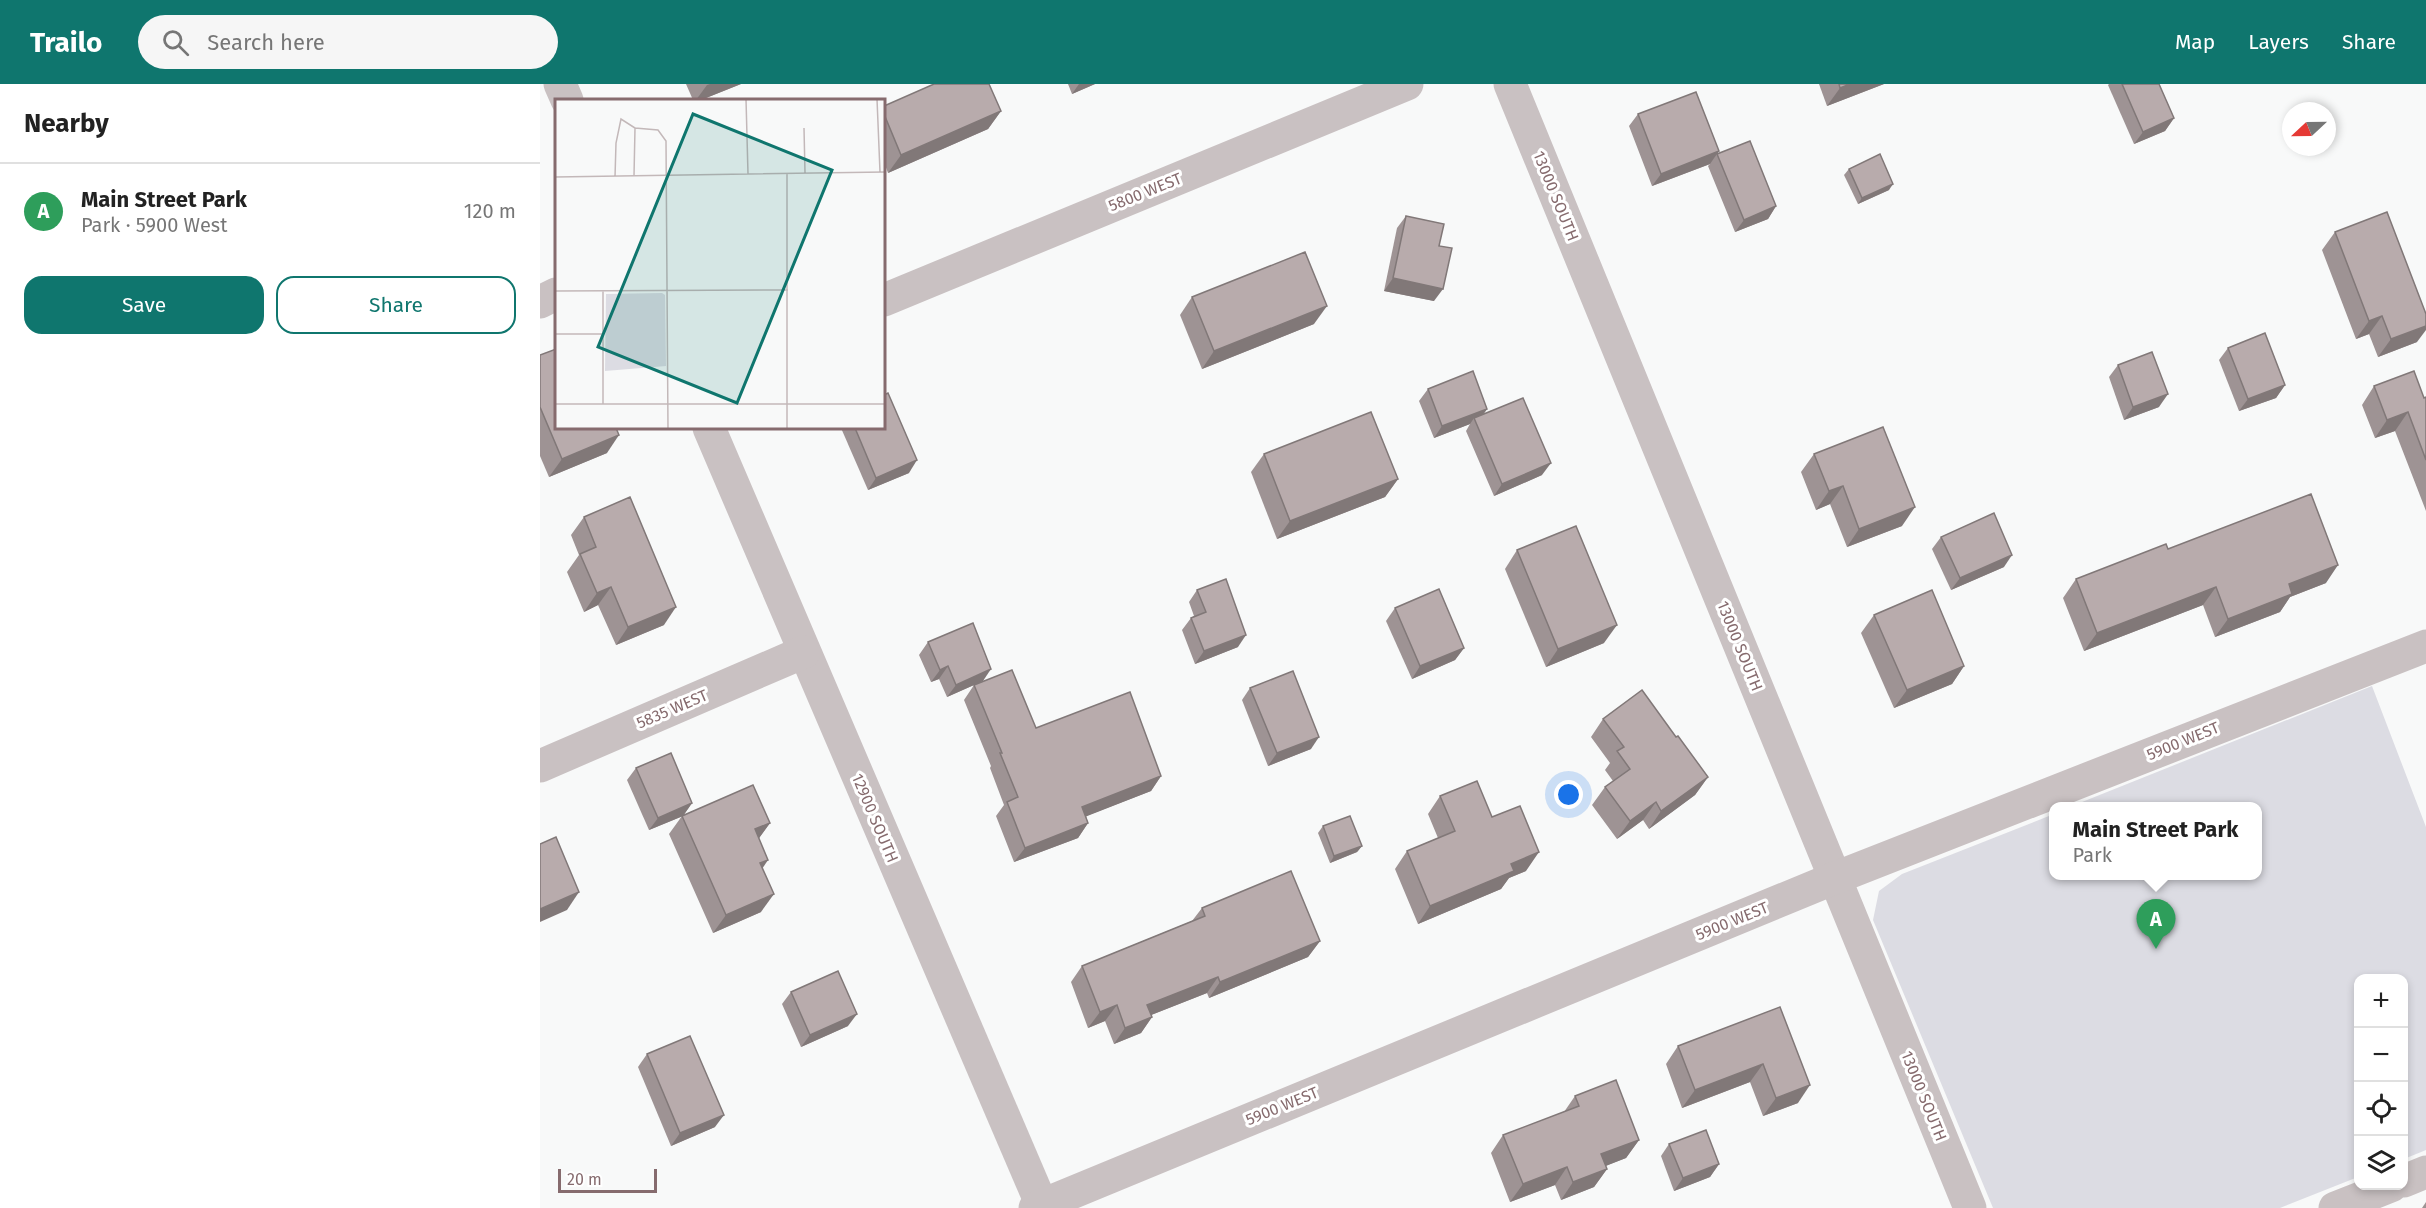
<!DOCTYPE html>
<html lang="en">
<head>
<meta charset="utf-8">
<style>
  :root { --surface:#fff; --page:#f6f6f6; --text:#222; --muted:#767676; --line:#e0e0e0; --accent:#0f766e }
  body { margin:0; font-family:"Fira Sans",sans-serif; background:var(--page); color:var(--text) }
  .controls { position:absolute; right:18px; bottom:18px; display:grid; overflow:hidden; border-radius:12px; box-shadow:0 3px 9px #0003 }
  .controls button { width:54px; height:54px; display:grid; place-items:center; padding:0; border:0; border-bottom:2px solid var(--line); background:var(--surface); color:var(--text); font:30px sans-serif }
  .compass { position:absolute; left:1742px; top:18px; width:54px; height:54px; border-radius:50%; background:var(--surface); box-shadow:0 3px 9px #0003; rotate:248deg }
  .scale { position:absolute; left:18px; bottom:15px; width:99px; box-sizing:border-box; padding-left:6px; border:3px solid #866b6e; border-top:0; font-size:16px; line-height:21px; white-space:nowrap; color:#866b6e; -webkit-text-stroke:4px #fff; paint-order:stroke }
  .you { position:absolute; left:1029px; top:711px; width:21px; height:21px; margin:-15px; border:4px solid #fff; border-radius:50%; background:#1a73e8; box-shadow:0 0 0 9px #1a73e833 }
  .badge { display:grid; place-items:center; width:39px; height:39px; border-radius:50%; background:var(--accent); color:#fff; font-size:20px; font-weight:700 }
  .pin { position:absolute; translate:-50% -50px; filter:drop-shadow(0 2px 3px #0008) }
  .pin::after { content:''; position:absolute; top:32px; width:21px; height:18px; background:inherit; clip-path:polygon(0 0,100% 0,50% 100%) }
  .popup { position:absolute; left:1509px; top:718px; width:213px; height:78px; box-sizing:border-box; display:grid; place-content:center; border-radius:12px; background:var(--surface); filter:drop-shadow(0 2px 4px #0005); font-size:20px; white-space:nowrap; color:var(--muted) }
  .popup b { font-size:22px; color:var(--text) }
  .popup::after { content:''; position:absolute; left:50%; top:100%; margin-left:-12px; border:12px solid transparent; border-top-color:var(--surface) }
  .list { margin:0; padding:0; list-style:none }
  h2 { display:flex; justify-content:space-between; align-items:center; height:78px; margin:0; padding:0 24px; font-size:26px }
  h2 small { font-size:20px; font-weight:400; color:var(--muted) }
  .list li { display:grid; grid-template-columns:39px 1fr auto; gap:18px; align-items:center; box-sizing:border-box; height:96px; padding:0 24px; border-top:2px solid var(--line) }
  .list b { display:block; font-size:22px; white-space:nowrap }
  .list p { margin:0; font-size:20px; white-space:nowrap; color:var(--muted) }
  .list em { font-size:20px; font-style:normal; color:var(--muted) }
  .actions { display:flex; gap:12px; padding:18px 24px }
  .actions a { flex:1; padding:14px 0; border:2px solid var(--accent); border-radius:18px; text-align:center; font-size:21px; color:var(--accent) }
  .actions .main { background:var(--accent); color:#fff }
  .icon { flex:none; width:33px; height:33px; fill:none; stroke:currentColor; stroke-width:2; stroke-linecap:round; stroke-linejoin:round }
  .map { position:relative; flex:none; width:1886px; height:1124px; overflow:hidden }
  header { display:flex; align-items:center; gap:36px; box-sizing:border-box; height:84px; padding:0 30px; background:var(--accent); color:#fff }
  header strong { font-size:28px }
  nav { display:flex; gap:33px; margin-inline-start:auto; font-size:21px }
  .search { width:420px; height:54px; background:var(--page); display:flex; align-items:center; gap:15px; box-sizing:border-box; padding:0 21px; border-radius:33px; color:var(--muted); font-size:22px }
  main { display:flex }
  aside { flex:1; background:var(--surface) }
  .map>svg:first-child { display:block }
</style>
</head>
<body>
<header>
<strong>Trailo</strong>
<div class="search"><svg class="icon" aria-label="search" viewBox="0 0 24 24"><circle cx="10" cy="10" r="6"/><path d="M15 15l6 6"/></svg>Search here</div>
<nav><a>Map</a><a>Layers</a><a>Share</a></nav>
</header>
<main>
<aside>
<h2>Nearby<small></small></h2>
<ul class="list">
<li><span class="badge" style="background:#2e9e5b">A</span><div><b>Main Street Park</b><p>Park · 5900 West</p></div><em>120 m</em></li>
</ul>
<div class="actions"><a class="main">Save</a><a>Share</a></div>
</aside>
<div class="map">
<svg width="1886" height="1124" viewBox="0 0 1886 1124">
  <rect width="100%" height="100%" fill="#f8f9f9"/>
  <polygon fill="#dcdce3" points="1832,602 1886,743 1886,1066 1864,1075 1864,894 1818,894 1818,1093 1740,1124 1453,1124 1333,836 1339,807 1362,790 1514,730 1514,792 1718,792 1718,722 1532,722"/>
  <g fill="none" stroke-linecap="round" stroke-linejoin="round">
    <g stroke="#c9c1c2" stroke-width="33">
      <polyline points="20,0 27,16"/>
      <polyline points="970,0 1430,1124"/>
      <polyline points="344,216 867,0"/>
      <polyline points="0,218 16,210"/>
      <polyline points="169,344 503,1124"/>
      <polyline points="0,682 264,568"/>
      <polyline points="1864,1097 1886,1088"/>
      <polyline points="495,1124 1295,794 1886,562"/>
      <polyline points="1795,1124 1851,1102"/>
    </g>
  </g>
  <g fill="#9e9394">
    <polygon points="146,0 201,0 161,16 153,16"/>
    <polygon points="528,0 555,0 532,10"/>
    <polygon points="1279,0 1344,0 1287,22"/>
    <polygon points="1569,0 1619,0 1634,34 1625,47 1594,60 1568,1"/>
    <polygon points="344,22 461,27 448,45 348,89 344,78"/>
    <polygon points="1098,30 1179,67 1177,70 1236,122 1228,135 1195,148 1168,82 1170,80 1112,102 1089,42"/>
    <polygon points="1309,85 1349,106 1318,120 1304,91"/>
    <polygon points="866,132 899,162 894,217 844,207 857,144"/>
    <polygon points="1795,148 1877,258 1838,273 1829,250 1816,255 1782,166"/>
    <polygon points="652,213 774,240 662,285 640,231"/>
    <polygon points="1688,264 1745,301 1736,314 1699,327 1679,276"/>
    <polygon points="0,271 67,369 9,393 0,372"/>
    <polygon points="1578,281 1619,323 1584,336 1569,293"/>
    <polygon points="1834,302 1884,314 1886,313 1886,427 1855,347 1835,354 1822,321"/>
    <polygon points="888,305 947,325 943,331 1002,391 954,412 926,347 930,340 894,354 879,317"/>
    <polygon points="301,344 344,344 369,389 328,406"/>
    <polygon points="724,370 858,395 845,413 737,455 711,388"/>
    <polygon points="1274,370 1362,442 1307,463 1290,420 1276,426 1261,388"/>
    <polygon points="44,433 124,541 76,561 58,521 44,528 27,488 39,471 31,451"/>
    <polygon points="1401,453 1464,483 1411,506 1392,465"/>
    <polygon points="1628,465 1786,499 1750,513 1740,528 1675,553 1663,521 1544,567 1523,514 1536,495"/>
    <polygon points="977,466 1064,559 1006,583 965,485"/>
    <polygon points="657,506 698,563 655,580 642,546 651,534 654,532 649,518"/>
    <polygon points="855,524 924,564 915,576 872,595 846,537"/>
    <polygon points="1334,531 1424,582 1412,600 1354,624 1321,549"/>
    <polygon points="388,558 443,597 407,613 399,595 391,598 379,571"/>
    <polygon points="434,601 496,644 621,692 611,707 546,732 548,739 538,754 474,778 456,732 464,721 450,684 451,682 424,616"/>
    <polygon points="710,604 771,665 728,682 702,616"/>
    <polygon points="1063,635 1136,653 1168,693 1155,711 1109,745 1103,736 1077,755 1052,721 1065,703 1073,697 1065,686 1070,679 1051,653"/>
    <polygon points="96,684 152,719 143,732 109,746 87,696"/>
    <polygon points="900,712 952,733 986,787 969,794 961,805 878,840 855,785 867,767 898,754 888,730"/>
    <polygon points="142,732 230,739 219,754 223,784 221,828 173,849 129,750"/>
    <polygon points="783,742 822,762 817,768 790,779 778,749"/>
    <polygon points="662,824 780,857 768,873 669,914 667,909 611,931 612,933 601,949 574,960 565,937 548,944 531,898 542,882 652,837"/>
    <polygon points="251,908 308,942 261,963 242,920"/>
    <polygon points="1240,923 1258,1019 1223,1032 1210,998 1142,1024 1126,980 1138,962"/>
    <polygon points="107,970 175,1043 131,1062 98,983"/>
    <polygon points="1035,1012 1099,1056 1086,1074 1065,1082 1067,1085 1054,1103 1021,1116 1015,1101 970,1118 951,1069 963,1051 1024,1028"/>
    <polygon points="1129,1060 1179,1080 1170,1093 1134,1107 1121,1072"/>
    <polygon points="1886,1118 1886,1124 1882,1124"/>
  </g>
  <g fill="#817878">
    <polygon points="170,0 201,0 161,16 156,16 167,1"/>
    <polygon points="539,0 555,0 532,10"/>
    <polygon points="1310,0 1344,0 1287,22 1300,4"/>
    <polygon points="461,27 448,45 348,89 361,71"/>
    <polygon points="1634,34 1625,47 1594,60 1603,48"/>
    <polygon points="1179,67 1170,80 1112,102 1121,90"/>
    <polygon points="1353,100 1349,106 1318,120 1322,114"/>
    <polygon points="1236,122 1228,135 1195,148 1204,136"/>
    <polygon points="853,194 903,205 894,217 844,207"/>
    <polygon points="787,222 774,240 662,285 674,267"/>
    <polygon points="1842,232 1829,250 1816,255 1829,237"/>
    <polygon points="1886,242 1886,246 1877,258 1838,273 1851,255"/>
    <polygon points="1745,301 1736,314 1699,327 1708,315"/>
    <polygon points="1628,310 1619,323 1584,336 1593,323"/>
    <polygon points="947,325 938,337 934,334 930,340 894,354 902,342"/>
    <polygon points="1868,328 1855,347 1835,354 1847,336"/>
    <polygon points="79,351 67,369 9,393 22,375"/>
    <polygon points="377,376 369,389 328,406 336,394"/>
    <polygon points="1011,379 1002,391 954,412 962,400"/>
    <polygon points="858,395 845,413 737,455 750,437"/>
    <polygon points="1303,402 1290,420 1276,426 1289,407"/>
    <polygon points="1375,423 1362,442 1307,463 1319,445"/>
    <polygon points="1472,471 1464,483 1411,506 1420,494"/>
    <polygon points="1798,481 1786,499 1750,513 1740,528 1675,553 1688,535 1749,500"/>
    <polygon points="71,503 58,521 44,528 57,509"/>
    <polygon points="1676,503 1663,521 1544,567 1557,549"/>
    <polygon points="136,523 124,541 76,561 88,543"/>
    <polygon points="1077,541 1064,559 1006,583 1018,565"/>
    <polygon points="706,551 698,563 655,580 664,567"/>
    <polygon points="924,564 915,576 872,595 880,582"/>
    <polygon points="408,582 399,595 391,598 400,586"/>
    <polygon points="1424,582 1412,600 1354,624 1367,606"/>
    <polygon points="451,585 443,597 407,613 416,601"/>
    <polygon points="779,653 771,665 728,682 737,669"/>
    <polygon points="621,692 611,707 532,738 542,723"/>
    <polygon points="1168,693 1155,711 1109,745 1121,727"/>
    <polygon points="1116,718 1103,736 1077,755 1090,737"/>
    <polygon points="152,719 143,732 109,746 118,734"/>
    <polygon points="230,739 217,757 215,745"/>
    <polygon points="548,739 538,754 474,778 485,764"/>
    <polygon points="822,762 817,768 790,779 794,772"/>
    <polygon points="999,768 986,787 969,794 961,805 878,840 890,822 971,780"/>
    <polygon points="228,776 216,794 220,779"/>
    <polygon points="39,808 27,826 0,838 0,825"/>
    <polygon points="234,810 221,828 173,849 186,831"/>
    <polygon points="780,857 768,873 669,914 680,898"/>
    <polygon points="678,893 667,909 596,937 607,921"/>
    <polygon points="577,921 565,937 548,944 560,928"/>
    <polygon points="317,930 308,942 261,963 270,951"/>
    <polygon points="612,933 601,949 574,960 585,944"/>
    <polygon points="1223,980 1210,998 1142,1024 1155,1006"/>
    <polygon points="1270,1001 1258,1019 1223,1032 1236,1014"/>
    <polygon points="184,1031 175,1043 131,1062 140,1049"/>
    <polygon points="1099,1056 1086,1074 1048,1089 1061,1070"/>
    <polygon points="1179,1080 1170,1093 1134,1107 1143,1094"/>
    <polygon points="1027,1083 1015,1101 970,1118 983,1100"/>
    <polygon points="1067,1085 1054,1103 1021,1116 1033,1098"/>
  </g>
  <g fill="#b8abac" stroke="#817878" stroke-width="1.5">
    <polygon points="394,0 449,0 461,27 361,71 344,30 344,22"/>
    <polygon points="1299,0 1310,0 1300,4"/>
    <polygon points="1582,0 1619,0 1634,34 1603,48"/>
    <polygon points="1156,8 1179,67 1121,90 1098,30"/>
    <polygon points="1210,57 1236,122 1204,136 1177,70"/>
    <polygon points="1340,70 1353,100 1322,114 1309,85"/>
    <polygon points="1847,128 1886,230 1886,242 1851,255 1842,232 1829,237 1795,148"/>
    <polygon points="866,132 904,140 899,162 912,164 903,205 853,194"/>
    <polygon points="765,168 787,222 674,267 652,213"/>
    <polygon points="1725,249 1745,301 1708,315 1688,264"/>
    <polygon points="16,265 16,344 76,344 79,351 22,375 0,323 0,271"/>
    <polygon points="1612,268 1628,310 1593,323 1578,281"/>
    <polygon points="933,287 947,325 902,342 888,305"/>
    <polygon points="1874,287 1884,314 1886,313 1886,376 1868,328 1847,336 1834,302"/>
    <polygon points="348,309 377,376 336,394 315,344 344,344 344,311"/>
    <polygon points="983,314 1011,379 962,400 934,334"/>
    <polygon points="831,328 858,395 750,437 724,370"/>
    <polygon points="1343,343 1375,423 1319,445 1303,402 1289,407 1274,370"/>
    <polygon points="1771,410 1798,481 1749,500 1752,510 1688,535 1676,503 1557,549 1536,495 1626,460 1628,465"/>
    <polygon points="90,413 136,523 88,543 71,503 57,509 40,470 56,463 44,433"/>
    <polygon points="1454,429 1472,471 1420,494 1401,453"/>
    <polygon points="1036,442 1077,541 1018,565 977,466"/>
    <polygon points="686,495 706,551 664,567 651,534 666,528 657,506"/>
    <polygon points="899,505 924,564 880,582 855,524"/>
    <polygon points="1392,506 1424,582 1367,606 1334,531"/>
    <polygon points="433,539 451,585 416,601 408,582 400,586 388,558"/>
    <polygon points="472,586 496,644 590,608 621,692 542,723 548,739 485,764 467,718 478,713 460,669 462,669 434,601"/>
    <polygon points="753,587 779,653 737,669 710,604"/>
    <polygon points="1102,606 1136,653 1138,652 1168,693 1121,727 1116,718 1090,737 1065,703 1090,685 1077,667 1084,663 1063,635"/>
    <polygon points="131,669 152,719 118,734 96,684"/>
    <polygon points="937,697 952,733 980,722 999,768 971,780 974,787 890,822 867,767 915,747 900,712"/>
    <polygon points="213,701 230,739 215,745 228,776 220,779 234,810 186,831 142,732"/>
    <polygon points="810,732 822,762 794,772 783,742"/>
    <polygon points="16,753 39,808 0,825 0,760"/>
    <polygon points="751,787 780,857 680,898 678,893 607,921 612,933 585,944 577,921 560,928 542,882 665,832 662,824"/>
    <polygon points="298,887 317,930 270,951 251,908"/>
    <polygon points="1240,923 1270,1001 1236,1014 1223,980 1155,1006 1138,962"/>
    <polygon points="150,952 184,1031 140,1049 107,970"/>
    <polygon points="1076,996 1099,1056 1061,1070 1067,1085 1033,1098 1027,1083 983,1100 963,1051 1039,1022 1035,1012"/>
    <polygon points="1166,1046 1179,1080 1143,1094 1129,1060"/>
  </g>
  <g text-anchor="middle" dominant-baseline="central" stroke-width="6" stroke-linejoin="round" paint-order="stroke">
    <g font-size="16" fill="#866b6e" stroke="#fff">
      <text transform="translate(605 108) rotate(-22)">5800 WEST</text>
      <text transform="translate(1016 112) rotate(68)">13000 SOUTH</text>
      <text transform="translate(1200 562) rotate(68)">13000 SOUTH</text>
      <text transform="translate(132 625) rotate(-23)">5835 WEST</text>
      <text transform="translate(1643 657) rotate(-22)">5900 WEST</text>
      <text transform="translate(335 734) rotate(67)">12900 SOUTH</text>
      <text transform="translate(1192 837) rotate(-22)">5900 WEST</text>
      <text transform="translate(1384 1012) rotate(68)">13000 SOUTH</text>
      <text transform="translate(742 1022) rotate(-22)">5900 WEST</text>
    </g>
  </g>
  <g transform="translate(15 15)">
    <rect width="330" height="330" fill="#f8f9f9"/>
    <path d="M107 194 110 196 111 267 50 272 51 195Z" fill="#dcdce3"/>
    <path fill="none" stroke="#c3b8b9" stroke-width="1.5" d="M191 0 193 75M322 0 325 73M80 29 103 31 111 42 113 330M249 29 250 74M0 78 330 73M60 78 61 44 66 20 80 29 79 77M0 192 233 191M0 235H48M0 305H330M48 305V192M232 330V75"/>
    <path fill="#0f766e" fill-opacity="0.15" stroke="#0f766e" stroke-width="3" d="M138 15 277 71 182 304 43 248Z"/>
    <rect width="330" height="330" fill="none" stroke="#866b6e" stroke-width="3"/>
  </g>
</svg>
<div class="controls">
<button>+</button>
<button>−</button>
<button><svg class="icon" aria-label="locate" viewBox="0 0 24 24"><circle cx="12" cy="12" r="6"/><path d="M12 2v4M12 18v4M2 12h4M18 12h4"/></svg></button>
<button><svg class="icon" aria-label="layers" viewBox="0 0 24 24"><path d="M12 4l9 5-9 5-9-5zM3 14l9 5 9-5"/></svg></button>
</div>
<svg class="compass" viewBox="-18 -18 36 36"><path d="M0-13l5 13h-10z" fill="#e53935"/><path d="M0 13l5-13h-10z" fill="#767676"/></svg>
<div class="scale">20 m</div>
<div class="you"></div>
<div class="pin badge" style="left:1616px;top:865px;background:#2e9e5b">A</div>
<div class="popup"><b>Main Street Park</b>Park</div>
</div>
</main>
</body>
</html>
